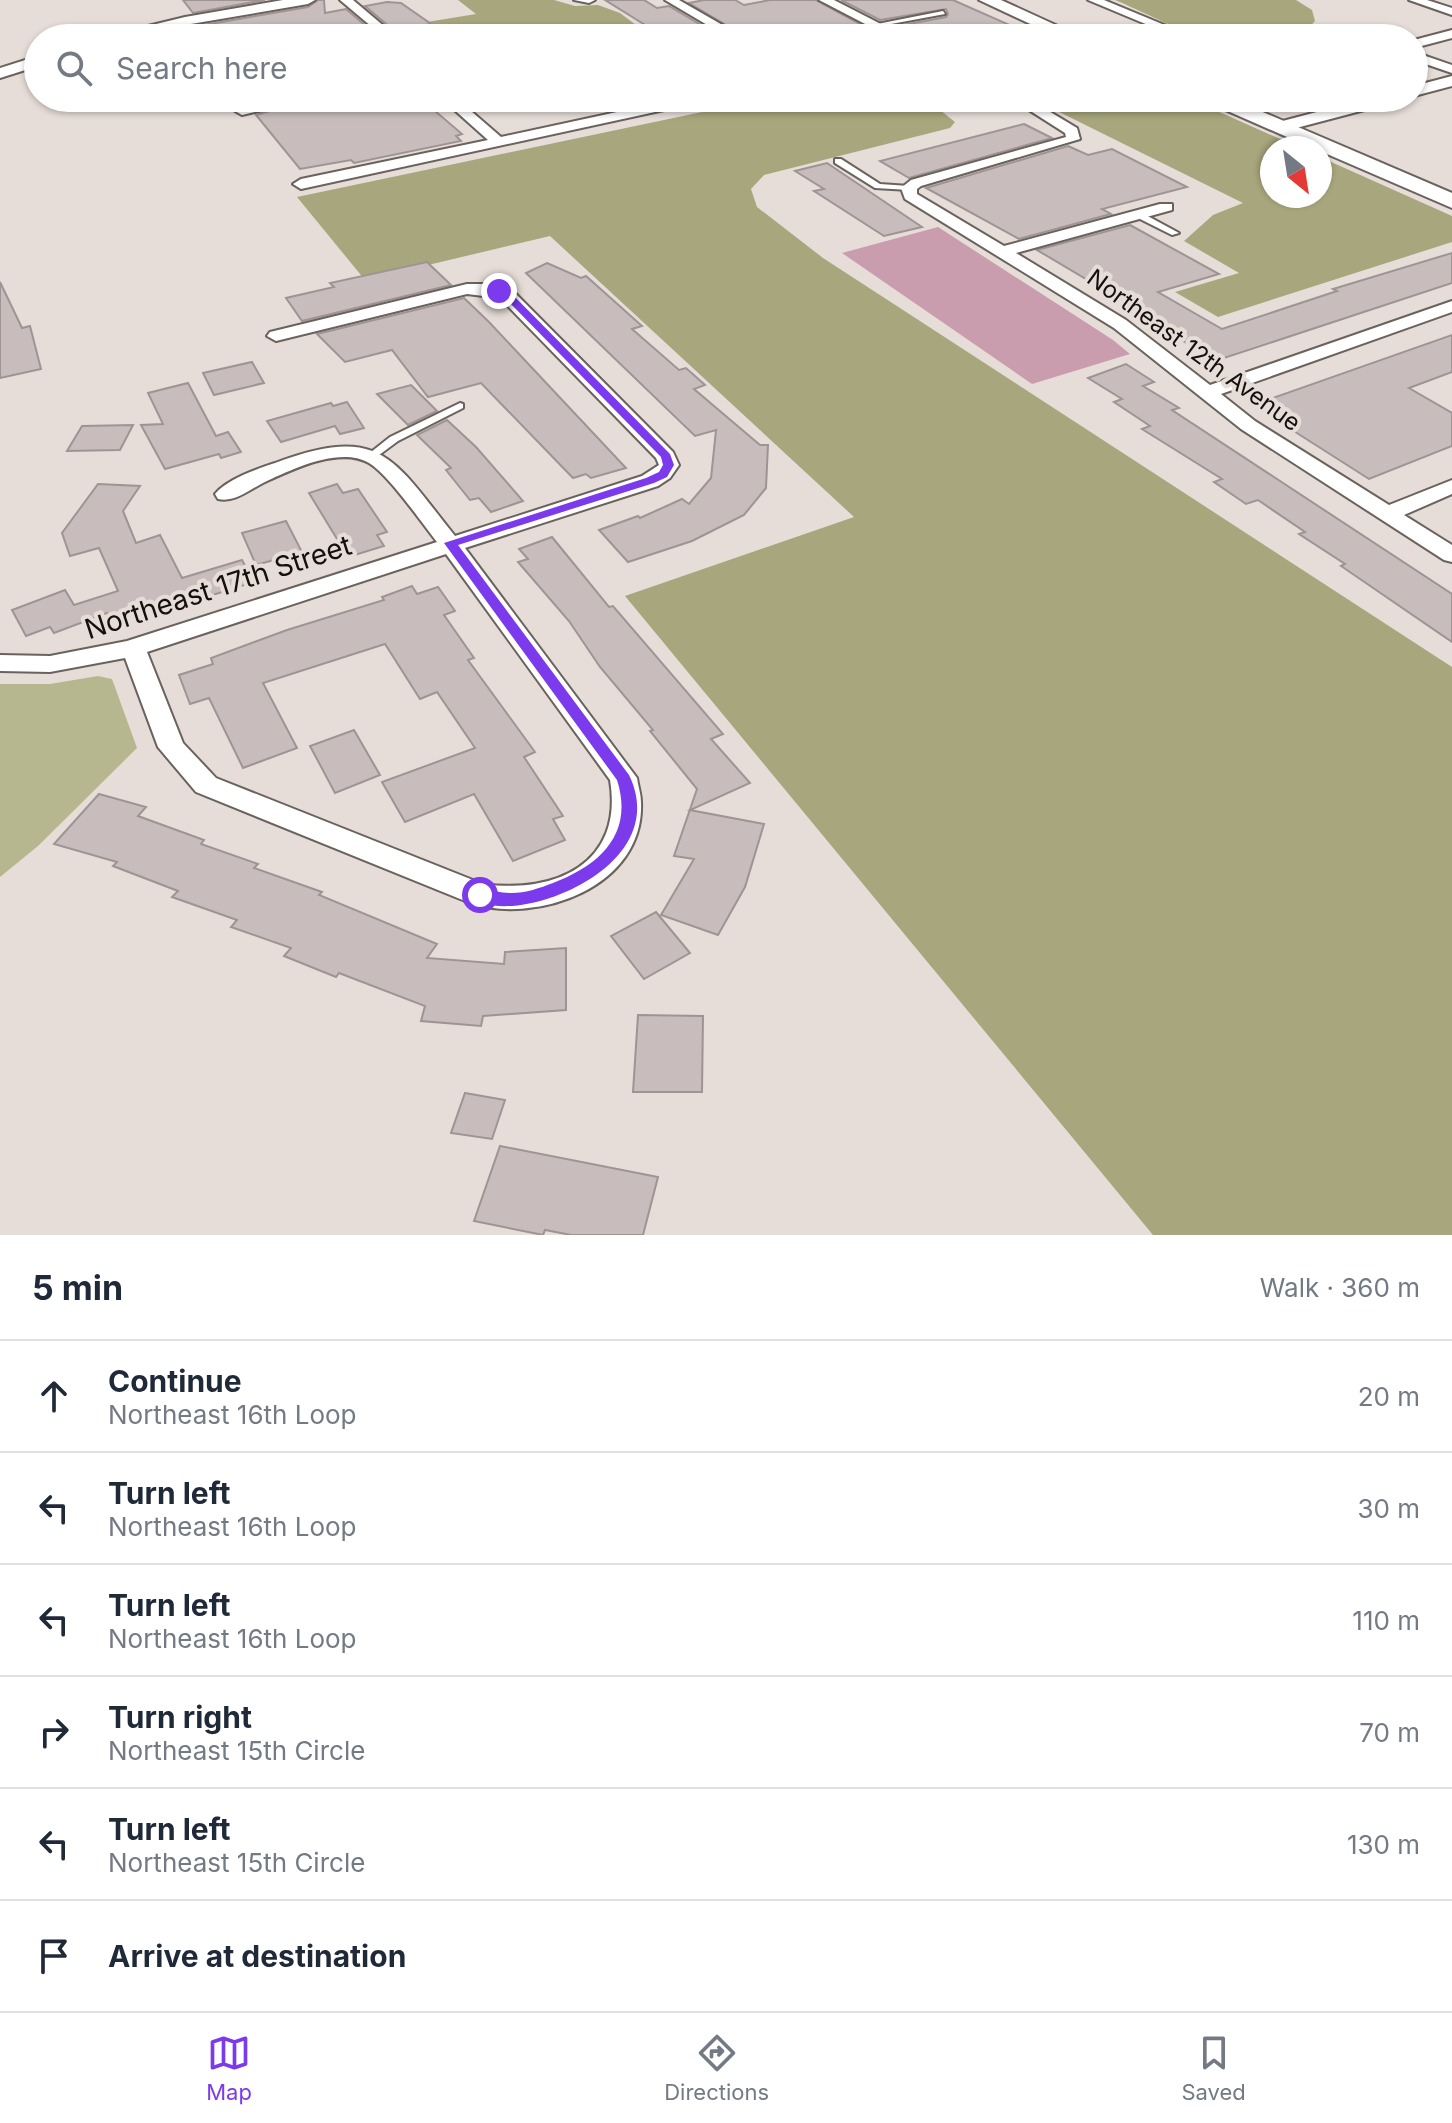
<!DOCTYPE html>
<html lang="en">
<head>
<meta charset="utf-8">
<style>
  :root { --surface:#fff; --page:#f6f6f7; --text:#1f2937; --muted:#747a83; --line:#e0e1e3; --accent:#7c3aed }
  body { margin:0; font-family:Inter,sans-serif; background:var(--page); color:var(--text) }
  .compass { position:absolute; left:1260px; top:136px; width:72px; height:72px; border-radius:50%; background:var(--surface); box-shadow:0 2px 6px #0004; rotate:150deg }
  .stop { position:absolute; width:24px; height:24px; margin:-18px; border:6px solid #7c3aed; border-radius:50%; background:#fff }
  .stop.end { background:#7c3aed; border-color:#fff; box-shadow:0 2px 8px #0008 }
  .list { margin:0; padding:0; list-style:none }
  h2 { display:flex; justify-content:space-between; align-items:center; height:104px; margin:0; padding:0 32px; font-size:34px }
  h2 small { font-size:26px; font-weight:400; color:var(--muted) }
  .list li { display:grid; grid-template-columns:52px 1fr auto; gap:24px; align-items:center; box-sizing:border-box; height:112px; padding:0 32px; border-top:2px solid var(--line) }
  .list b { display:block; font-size:30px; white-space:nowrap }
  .list p { margin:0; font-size:26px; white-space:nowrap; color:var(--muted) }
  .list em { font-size:26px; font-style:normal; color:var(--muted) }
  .icon { flex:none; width:44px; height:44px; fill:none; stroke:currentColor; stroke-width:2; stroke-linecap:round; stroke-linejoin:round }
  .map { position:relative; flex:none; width:1452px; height:1235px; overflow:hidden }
  .search { position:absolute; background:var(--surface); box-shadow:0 2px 6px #0004; left:24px; right:24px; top:24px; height:88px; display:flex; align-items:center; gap:20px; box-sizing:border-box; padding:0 28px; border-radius:44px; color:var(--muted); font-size:30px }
  .sheet { height:776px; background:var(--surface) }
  nav { display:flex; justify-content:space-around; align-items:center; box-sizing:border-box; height:112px; border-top:2px solid var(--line); background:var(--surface); font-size:22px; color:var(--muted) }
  nav a { display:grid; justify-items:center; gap:4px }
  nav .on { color:var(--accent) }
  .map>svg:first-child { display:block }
</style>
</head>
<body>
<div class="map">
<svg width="1452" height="1235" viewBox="0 0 1452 1235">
  <rect width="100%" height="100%" fill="#e7ddd8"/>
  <polygon fill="#b6b68f" points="98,676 112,679 137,748 38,846 0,877 0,684 50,684"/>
  <g fill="#a7a67c">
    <polygon points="458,0 554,0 575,6 598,5 620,13 636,25 579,36 538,38 497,32 448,38 427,22 476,14"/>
    <path d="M1115 0H1296L1312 10 1315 21C1299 42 1234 42 1208 38 1184 34 1140 10 1115 0Z"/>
    <polygon points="908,98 940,110 955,122 950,128 764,175 751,189 757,207 823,258 1452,667 1452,1235 1153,1235 625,596 854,517 550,236 365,280 297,197 764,99"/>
    <polygon points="1080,98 1188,98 1300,148 1272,148 1272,196 1320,196 1320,157 1452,216 1452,242 1218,317 1175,292 1239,273 1184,241 1213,215 1243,203 1043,104"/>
  </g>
  <polygon fill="#c99dae" points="938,227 1113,340 1130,354 1032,384 842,253"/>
  <g fill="#c8bcbc" stroke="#9f9494" stroke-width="2">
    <polygon points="183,0 265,0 193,13"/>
    <polygon points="318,0 324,0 325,13 346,9 379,37 233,38 227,31 211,34 204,25 308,7"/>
    <polygon points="605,0 644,0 657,8 669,6 706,28 666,38"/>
    <polygon points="704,0 735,0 744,5 770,0 816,0 886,38 748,38 689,3"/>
    <polygon points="841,0 953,0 1039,38 911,38 893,27 946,17 948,14 946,9 880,20"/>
    <polygon points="387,2 401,3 431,24 425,25 430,29 398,34 365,6"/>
    <polygon points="316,98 319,98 320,107 367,99 372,102 420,98 462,134 456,136 461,141 354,163 351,160 300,169 256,115"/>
    <polygon points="1024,124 1052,138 909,178 880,161"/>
    <polygon points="1068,146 1088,155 1112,149 1187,187 1102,209 1111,214 1019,239 926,188"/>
    <polygon points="827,163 922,227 884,236 814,191 824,189 795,171"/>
    <polygon points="1130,225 1219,274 1158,292 1222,329 1337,291 1333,289 1452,253 1452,283 1215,361 1180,339 1185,338 1037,250"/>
    <polygon points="427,262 451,285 302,321 286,298 334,287 330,283"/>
    <polygon points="547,263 581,278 586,276 642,326 632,329 679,370 686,368 705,385 694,389 760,445 768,445 766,488 744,515 692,541 628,562 599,530 638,516 640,518 682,499 689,504 711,478 716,430 695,436 526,273"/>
    <polygon points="0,282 22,328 30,326 41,369 0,378"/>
    <polygon points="464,298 489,322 626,468 591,478 586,474 573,478 481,383 428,397 392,350 345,362 317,334"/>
    <polygon points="1452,335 1452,372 1409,388 1452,413 1452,446 1369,479 1253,405"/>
    <polygon points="252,362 264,383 214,395 203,373"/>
    <polygon points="1126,364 1154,382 1143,386 1179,408 1172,410 1452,594 1452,642 1341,566 1345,564 1299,534 1305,532 1258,500 1246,504 1214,482 1222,479 1142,429 1150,426 1114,402 1122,399 1088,378"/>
    <polygon points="188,383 216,436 228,432 241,452 221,458 219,454 165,469 141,425 163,424 148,393"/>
    <polygon points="411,385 437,411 408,425 377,394"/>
    <polygon points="347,402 364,428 340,434 335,426 281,442 267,421 331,403 333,406"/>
    <polygon points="447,420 476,447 523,501 491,512 479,498 470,500 446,470 451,468 417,435"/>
    <polygon points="133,425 120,450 67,451 82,426"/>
    <polygon points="98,484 140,486 123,511 136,543 160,535 182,578 242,560 254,582 143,617 141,612 111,621 107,613 54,633 50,627 26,636 12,610 65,590 74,605 118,591 99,548 70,556 62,533"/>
    <polygon points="337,484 343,493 358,489 387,532 377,535 384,546 348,557 309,493"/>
    <polygon points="286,521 302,552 256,565 242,533"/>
    <polygon points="552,537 609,607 613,606 723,734 711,739 750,783 690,810 764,824 745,887 718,935 661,915 694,859 674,856 697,789 650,731 653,730 600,667 569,621 518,562 528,559 519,549"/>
    <polygon points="412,586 417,594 438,587 455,611 444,615 474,658 468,660 535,752 524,757 563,816 553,819 565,840 513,861 474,794 405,822 382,782 475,748 437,692 420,699 385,644 263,683 297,748 243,768 209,698 190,704 179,675 213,664 211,658 287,630 384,600 382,597"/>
    <polygon points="354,730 380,775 335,793 310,746"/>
    <polygon points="99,794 146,807 138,816 204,840 201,844 258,864 254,868 322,892 319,895 437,944 427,958 504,964 505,952 566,948 566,1010 483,1016 481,1026 421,1021 425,1006 339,973 336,977 284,956 291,948 231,927 237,920 172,897 178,891 113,866 117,862 54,844"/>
    <polygon points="656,912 690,953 644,979 611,936"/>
    <polygon points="638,1015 703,1016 702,1092 633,1092"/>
    <polygon points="465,1093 505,1100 492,1139 451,1133"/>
    <polygon points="500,1146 658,1177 643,1235 571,1235 545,1230 543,1235 474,1221"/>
  </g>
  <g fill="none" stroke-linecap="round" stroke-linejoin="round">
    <defs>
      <g id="service">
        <polygon points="943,11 945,14 875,27 872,25"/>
        <polygon points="835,159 841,159 880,184 909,186 913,188 909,190 875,188 835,163"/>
        <polygon points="1136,213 1142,213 1179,233 1172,235 1136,217"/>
        <polygon points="460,403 463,404 463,408 398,441 375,458 367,458 366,456 390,437"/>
      </g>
      <g id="minor">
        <polygon points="340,0 353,0 398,38 385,38"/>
        <polygon points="574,0 595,0 589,3"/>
        <polygon points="665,0 679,0 745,38 730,38 723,34 680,38 714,29"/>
        <polygon points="819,0 834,0 908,38 892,38"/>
        <polygon points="1088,0 1104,0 1196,38 1179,38"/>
        <polygon points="1409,0 1427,0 1452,8 1452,15"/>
        <polygon points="1452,30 1452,38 1414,48 1414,40"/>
        <polygon points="1414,52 1452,65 1452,73 1414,60"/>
        <polygon points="286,98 313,98 242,115 235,111"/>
        <polygon points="441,98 456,98 501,137 682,98 708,98 701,102 301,189 293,184 301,179 488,140"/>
        <polygon points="1010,98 1027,98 1077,128 1080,139 921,186 917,189 917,194 1004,246 1160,204 1172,204 1172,210 1016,253 1126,320 1210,385 1452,301 1452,312 1221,394 1255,421 1389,505 1452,480 1452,494 1404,515 1452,545 1452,562 1444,560 1241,429 1114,328 905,199 901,188 911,180 1066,137 1065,133"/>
        <path d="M467 284H490L512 290 673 452 679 465 670 478 658 486 465 548 637 778C638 786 641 794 641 802 645 887 537 925 470 903L196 792 158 747 125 658 50 672 0 671V655L50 656 127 641 437 542C421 522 389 475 369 463 339 446 291 470 263 483 249 490 234 503 218 499L215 494C227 479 257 469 275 463 382 423 393 459 455 536L642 476 659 465 656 458 500 298 467 294 276 341 267 336 270 332ZM446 554 610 780C624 864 555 894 483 884L216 778 183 743 147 652Z"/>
      </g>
      <g id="tertiary">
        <polygon points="283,0 315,0 308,4 185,25 134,38 108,38 111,35 185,17"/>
        <polygon points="38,56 38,66 0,78 0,68"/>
        <polygon points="1452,76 1452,86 1414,96 1414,86"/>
        <polygon points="1370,98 1397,98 1395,102 1281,132 1272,127 1275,123"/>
      </g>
      <g id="secondary">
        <polygon points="979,0 1001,0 1084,38 1060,38"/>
        <polygon points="1204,98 1230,98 1452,193 1452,208 1320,151 1320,148 1312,148 1207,102"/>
      </g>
    </defs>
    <use href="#service" stroke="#6a625d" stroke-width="4"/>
    <use href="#minor" stroke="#6a625d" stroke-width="4"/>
    <use href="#tertiary" stroke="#6a625d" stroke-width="4"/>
    <use href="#secondary" stroke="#6a625d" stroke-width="4"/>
    <use href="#service" fill="#fff" fill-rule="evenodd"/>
    <use href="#minor" fill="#fff" fill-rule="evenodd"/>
    <use href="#tertiary" fill="#fff" fill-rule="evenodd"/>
    <use href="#secondary" fill="#fff" fill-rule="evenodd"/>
  </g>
  <path fill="#7c3aed" d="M499 288 510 292 670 454 674 465 667 477 654 483 458 545 629 775C677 873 499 932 472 895L480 888C490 890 501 893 511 893 526 893 540 888 553 883 601 865 634 833 617 780L444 543 646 478 659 472 663 465 661 457 503 296 496 293Z"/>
  <g text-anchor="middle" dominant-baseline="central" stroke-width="8" stroke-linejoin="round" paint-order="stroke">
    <g font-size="24" fill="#13100e" stroke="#e7ddd8">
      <text transform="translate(1194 350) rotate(36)">Northeast 12th Avenue</text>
    </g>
    <g font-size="28" fill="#13100e" stroke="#e7ddd8">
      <text transform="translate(218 587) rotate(-18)">Northeast 17th Street</text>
    </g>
  </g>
</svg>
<svg class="compass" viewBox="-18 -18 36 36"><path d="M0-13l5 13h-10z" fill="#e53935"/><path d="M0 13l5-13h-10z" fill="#747a83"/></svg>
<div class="stop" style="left:480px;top:895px"></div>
<div class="stop end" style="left:499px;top:291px"></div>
<div class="search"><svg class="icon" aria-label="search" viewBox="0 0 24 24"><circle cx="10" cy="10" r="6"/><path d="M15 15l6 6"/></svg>Search here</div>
</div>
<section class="sheet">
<h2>5 min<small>Walk · 360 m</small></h2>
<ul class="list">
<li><svg class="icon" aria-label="ahead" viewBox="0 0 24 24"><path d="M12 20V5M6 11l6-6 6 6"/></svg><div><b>Continue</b><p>Northeast 16th Loop</p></div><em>20 m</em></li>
<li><svg class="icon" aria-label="left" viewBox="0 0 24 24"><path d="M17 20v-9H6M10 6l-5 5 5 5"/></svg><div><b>Turn left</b><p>Northeast 16th Loop</p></div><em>30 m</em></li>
<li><svg class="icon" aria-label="left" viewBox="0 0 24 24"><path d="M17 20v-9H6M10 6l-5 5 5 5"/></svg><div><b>Turn left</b><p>Northeast 16th Loop</p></div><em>110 m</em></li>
<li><svg class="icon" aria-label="right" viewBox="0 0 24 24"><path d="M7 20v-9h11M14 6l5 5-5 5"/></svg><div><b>Turn right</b><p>Northeast 15th Circle</p></div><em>70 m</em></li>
<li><svg class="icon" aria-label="left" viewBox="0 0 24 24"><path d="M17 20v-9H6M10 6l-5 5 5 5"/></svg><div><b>Turn left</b><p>Northeast 15th Circle</p></div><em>130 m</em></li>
<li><svg class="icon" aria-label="arrive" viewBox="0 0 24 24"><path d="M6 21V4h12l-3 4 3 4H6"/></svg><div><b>Arrive at destination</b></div></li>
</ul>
</section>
<nav>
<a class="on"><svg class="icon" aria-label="map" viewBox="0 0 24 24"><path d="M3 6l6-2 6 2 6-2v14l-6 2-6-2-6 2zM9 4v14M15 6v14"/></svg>Map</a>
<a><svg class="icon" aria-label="directions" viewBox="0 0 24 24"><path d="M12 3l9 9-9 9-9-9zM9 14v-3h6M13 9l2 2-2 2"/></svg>Directions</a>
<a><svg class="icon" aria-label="saved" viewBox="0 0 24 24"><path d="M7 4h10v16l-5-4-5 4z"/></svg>Saved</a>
</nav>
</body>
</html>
